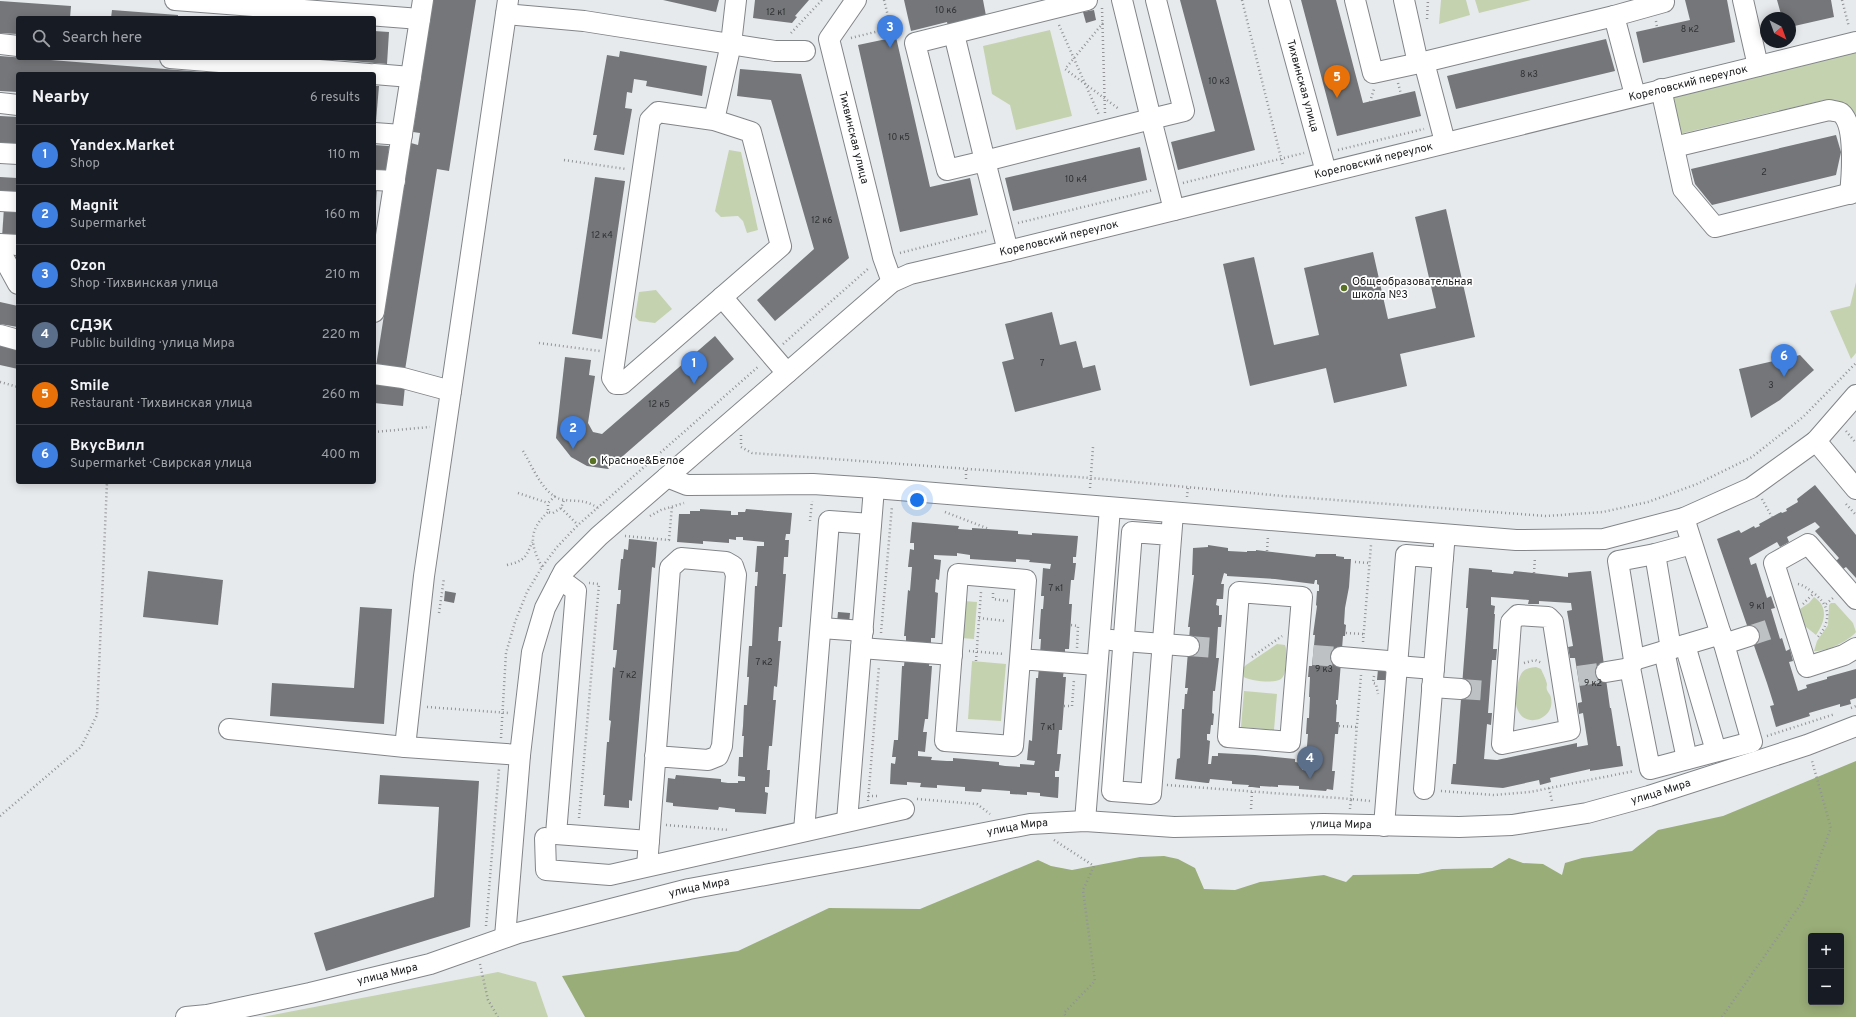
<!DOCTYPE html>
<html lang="en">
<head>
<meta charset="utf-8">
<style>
  :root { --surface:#171b24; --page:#20242c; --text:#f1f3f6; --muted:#9ea1a6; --line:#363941; --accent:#597124 }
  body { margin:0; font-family:Overpass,sans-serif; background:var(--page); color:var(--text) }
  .controls { position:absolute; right:12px; bottom:12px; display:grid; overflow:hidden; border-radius:4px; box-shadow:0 2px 10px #0003 }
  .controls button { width:36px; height:36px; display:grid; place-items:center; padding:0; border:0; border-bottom:1px solid var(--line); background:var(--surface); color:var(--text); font:20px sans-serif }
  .compass { position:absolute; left:1760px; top:12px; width:36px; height:36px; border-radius:50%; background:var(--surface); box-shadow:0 2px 10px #0003; rotate:139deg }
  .you { position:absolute; left:917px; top:500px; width:14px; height:14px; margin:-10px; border:3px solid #fff; border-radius:50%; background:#1a73e8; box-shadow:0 0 0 6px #1a73e833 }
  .badge { display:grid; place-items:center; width:26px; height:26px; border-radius:50%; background:var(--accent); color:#fff; font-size:13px; font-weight:700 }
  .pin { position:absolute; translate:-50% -33px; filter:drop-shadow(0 1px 2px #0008) }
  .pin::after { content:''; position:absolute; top:21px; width:14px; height:12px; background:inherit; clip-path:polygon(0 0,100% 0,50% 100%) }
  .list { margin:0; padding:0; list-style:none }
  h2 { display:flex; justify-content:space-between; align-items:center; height:52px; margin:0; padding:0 16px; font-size:17px }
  h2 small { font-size:13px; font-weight:400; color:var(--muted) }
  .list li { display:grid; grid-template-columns:26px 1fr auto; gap:12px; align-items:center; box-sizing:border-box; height:60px; padding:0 16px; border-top:1px solid var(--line) }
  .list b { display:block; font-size:15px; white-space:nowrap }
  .list p { margin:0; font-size:13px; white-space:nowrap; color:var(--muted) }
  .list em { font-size:13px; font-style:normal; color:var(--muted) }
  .icon { flex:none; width:22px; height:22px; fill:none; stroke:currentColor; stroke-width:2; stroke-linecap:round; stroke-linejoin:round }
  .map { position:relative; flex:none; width:1856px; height:1017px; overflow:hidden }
  .search { position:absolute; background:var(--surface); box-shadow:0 2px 10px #0003; left:16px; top:16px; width:360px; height:44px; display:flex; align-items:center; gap:10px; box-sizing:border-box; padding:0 14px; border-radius:4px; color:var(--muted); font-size:15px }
  .panel { position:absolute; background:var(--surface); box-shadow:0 2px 10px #0003; left:16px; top:72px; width:360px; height:412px; border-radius:4px }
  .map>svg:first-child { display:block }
</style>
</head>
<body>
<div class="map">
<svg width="1856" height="1017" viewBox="0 0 1856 1017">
  <rect width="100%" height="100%" fill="#e7eaed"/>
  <g fill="#c4d2b0">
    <polygon points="1441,0 1466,0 1470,15 1439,24"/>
    <polygon points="1475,0 1531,0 1479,13"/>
    <polygon points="1050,30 1072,116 1016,130 1010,105 992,94 983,46"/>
    <polygon points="1856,52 1856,124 1836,102 1824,100 1675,135 1666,96"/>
    <polygon points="729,150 741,152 758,230 747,233 743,221 738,216 721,217 715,211"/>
    <polygon points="1856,282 1856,353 1851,359 1830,311 1850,306"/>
    <polygon points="656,290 672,309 655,323 639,321 635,317 639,292"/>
    <path d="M1814 597C1829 607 1825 622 1816 635L1800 622 1797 611 1809 603Z"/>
    <polygon points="964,601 977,602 974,639 961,638"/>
    <path d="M1831 603H1835L1853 623 1856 632C1849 641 1826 652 1814 651L1817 641 1828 625 1829 605Z"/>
    <path d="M1277 644 1285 645C1287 650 1286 655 1286 661 1285 667 1286 675 1281 679 1275 684 1250 681 1244 677L1243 668 1246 665Z"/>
    <polygon points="972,661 1006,664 1001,721 968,719"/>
    <path d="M1536 667 1541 669C1543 674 1546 679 1547 684 1547 686 1546 687 1547 690 1548 693 1551 695 1551 698 1557 725 1504 735 1518 683 1521 671 1524 668 1536 667Z"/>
    <polygon points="1244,691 1277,694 1274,730 1241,727"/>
    <polygon points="498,972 536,982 548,1017 262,1017"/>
  </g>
  <path fill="#99ad78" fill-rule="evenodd" d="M1856 761V1017H585L562 976 738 951 829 908 920 909 1038 860 1051 866 1072 870 1140 857 1164 856 1178 859 1195 868 1204 889 1235 890 1260 882 1324 875 1346 882 1353 875 1418 874 1442 869 1492 868 1509 858 1523 863 1543 864 1562 875 1565 863 1582 858 1632 851 1658 830 1723 816ZM1811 936H1841V1002H1811Z"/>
  <g fill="#747679" fill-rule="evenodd">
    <polygon points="433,0 476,0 449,171 437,169 405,370 376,366 411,143 418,145 420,133 413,132"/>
    <polygon points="663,0 719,0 716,12"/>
    <polygon points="755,0 809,0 795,16 797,17 792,23 753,18"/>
    <polygon points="904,0 983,0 987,21 949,30 947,22 911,31"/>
    <polygon points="1180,0 1216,0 1255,150 1178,170 1171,142 1215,131"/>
    <polygon points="1301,0 1336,0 1363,103 1415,91 1421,116 1337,136"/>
    <polygon points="1685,0 1727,0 1735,42 1643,63 1636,32 1690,20"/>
    <polygon points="1777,0 1831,0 1834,17 1790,27 1790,18 1782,18"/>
    <polygon points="0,1 71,6 70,18 18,18 18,34 0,33"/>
    <polygon points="112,10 178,15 178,18 111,18"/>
    <polygon points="1094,10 1096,20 1086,23 1083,12"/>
    <polygon points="374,31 389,32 387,64 327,59 374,58"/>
    <polygon points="896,37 930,187 970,178 978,215 900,232 858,45"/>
    <polygon points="1606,39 1615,71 1456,109 1447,76"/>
    <polygon points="620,51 707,66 702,96 646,86 647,81 634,79 632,93 627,92 625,108 632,109 624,155 594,150 597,135 593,135 607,55 619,57"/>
    <polygon points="0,56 216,73 216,74 18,74 18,92 0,91"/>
    <polygon points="740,69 801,74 849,258 775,321 757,300 814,249 771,100 737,96"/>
    <polygon points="374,86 379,86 376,121 374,121"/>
    <polygon points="0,116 18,117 18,145 0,143"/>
    <polygon points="1836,135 1841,152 1836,175 1712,205 1695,184 1691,169"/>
    <polygon points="374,145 389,146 387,174 374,173"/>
    <polygon points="1140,147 1147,180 1013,211 1005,178"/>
    <polygon points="17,174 18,194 0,193 0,177 17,178"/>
    <polygon points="595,177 625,181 602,339 572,334"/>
    <polygon points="374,187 377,187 375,216 374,216"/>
    <polygon points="4,208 18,209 18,238 2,237"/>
    <polygon points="1446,209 1475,337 1400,354 1407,386 1334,403 1326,368 1250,386 1223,264 1254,257 1274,345 1319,335 1304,268 1373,252 1388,319 1436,308 1415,217"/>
    <polygon points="0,302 18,306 18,327 0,324"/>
    <polygon points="1052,312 1060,345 1076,341 1083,368 1095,365 1101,390 1015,412 1002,362 1014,359 1005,324"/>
    <polygon points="715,336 734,359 608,469 587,466 571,457 556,438 565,357 591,360 589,375 595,376 588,423 593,432 602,434"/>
    <polygon points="0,345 18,349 18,369 0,365"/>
    <polygon points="1800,355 1814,370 1780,400 1751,418 1739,369"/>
    <polygon points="374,383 405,386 403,406 374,403"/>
    <polygon points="1815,485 1856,535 1856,578 1846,567 1843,569 1836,561 1839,558 1815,531 1820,527 1815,522 1787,537 1789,542 1780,547 1777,542 1749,558 1751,565 1756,563 1767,598 1771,596 1775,608 1771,609 1780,639 1782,638 1786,651 1790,649 1793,661 1789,662 1798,691 1807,688 1806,685 1827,679 1827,677 1856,669 1856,698 1850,700 1851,704 1840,707 1840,704 1809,713 1810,716 1776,727 1770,706 1774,705 1767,683 1717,539 1739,530 1741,533 1754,526 1755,528 1760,526 1759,524 1781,512 1782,513 1787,511 1786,509 1798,502 1797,499"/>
    <polygon points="700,509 731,511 731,515 738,515 738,512 745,512 746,509 792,513 790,534 786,534 785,540 789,540 788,557 784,557 783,574 786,574 782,627 779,627 778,641 781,641 777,687 774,686 773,700 776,700 772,746 769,746 767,770 770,770 769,787 765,787 765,792 768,793 766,814 735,812 735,809 719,807 718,810 673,806 673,803 666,802 668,778 675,779 676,775 721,779 721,782 728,783 738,783 738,781 745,781 745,777 738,776 739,757 743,757 743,751 744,736 742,736 743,726 744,705 747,705 749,677 747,677 748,661 749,646 752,646 755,586 757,586 758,572 755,572 757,546 764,546 764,542 743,540 743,537 736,537 736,540 729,539 729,543 703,541 703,544 677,542 679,514 690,514 690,511 700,511"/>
    <polygon points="912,522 959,526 958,529 972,530 972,528 1018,531 1018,534 1032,535 1032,533 1078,536 1076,557 1073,557 1073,563 1076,563 1074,580 1071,580 1069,604 1072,604 1069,649 1065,649 1065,656 1040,654 1041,639 1039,639 1041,609 1043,609 1044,596 1041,596 1043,568 1050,569 1051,564 1029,562 1030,560 1016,559 1016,562 970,559 970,555 957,553 957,556 934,555 934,559 941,560 939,580 936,579 935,592 938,593 935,638 931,638 931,646 906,644 906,636 904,636 908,590 910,591 912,567 908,567 910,549 914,550 914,543 910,543"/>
    <polygon points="629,539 657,542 655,568 652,567 632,801 629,800 629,808 604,806 605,795 603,795 607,742 609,742 610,729 611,721 609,720 613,667 615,668 617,650 613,650 617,604 620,604 621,590 618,590 621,559 623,559 624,549 628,550"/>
    <path d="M1208 545 1228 548V551L1247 552V551H1256V550L1315 557 1316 554H1336V556L1344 557V559H1351L1349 587 1345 608 1344 624 1346 625 1345 636H1343L1338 700H1336V704L1337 705 1336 722H1339L1338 734H1335L1332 771H1335L1333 790 1327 789 1326 791 1299 789V786L1278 785V787L1260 786V788L1252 787H1248L1249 785 1232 784V781L1210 779 1209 783H1207L1175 779 1177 759 1180 758 1182 709H1184L1185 694H1187L1188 688H1185L1190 627H1188L1194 575H1192L1193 548 1208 547ZM1224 573 1227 574V576L1275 579 1314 584 1315 580H1317V584L1319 585V591H1317L1316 605 1317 606 1313 635H1315L1312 666H1309L1308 677H1310L1309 697H1310L1309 718H1307L1306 734H1308L1305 770H1302V763L1295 762V759L1255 755 1218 753V756H1212L1211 764H1208L1210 741 1207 740V734H1210L1211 725H1213L1214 714 1212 713 1213 691H1215L1219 658H1216L1218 627H1221L1222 615H1219V606L1216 605 1217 599H1223L1224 584H1221Z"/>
    <path d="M1469 568 1492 570V572L1513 574 1514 571 1568 577V573L1591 571 1610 708H1611L1617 746H1620L1623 766 1590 771V769L1550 778 1551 782 1540 785 1539 780 1503 788 1451 784 1453 764H1456L1468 608H1466ZM1491 597 1529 600 1528 604H1539V601L1571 603 1572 610 1567 611 1573 646 1568 647 1570 658H1575L1582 702 1578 703V706L1579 714 1583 713 1588 745 1577 747V743L1497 760 1484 759 1487 724 1491 725 1492 713H1488L1492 660H1496L1497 649H1493L1495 614H1494L1495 606 1491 605Z"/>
    <polygon points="148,571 223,580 218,625 143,617"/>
    <polygon points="445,591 456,593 454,603 444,601"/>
    <polygon points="360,607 392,609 384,724 270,716 272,683 354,688"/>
    <polygon points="838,612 850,613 849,624 837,623"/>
    <polygon points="905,656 930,658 929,666 932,666 928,719 925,719 923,732 927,732 925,752 918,751 918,756 932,757 931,760 947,761 953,761 953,758 999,762 999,765 1005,766 1020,767 1020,764 1034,765 1035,761 1027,760 1029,740 1032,741 1036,678 1038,678 1039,667 1064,669 1063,677 1066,677 1062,730 1059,730 1057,754 1061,754 1059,771 1055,771 1055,777 1059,777 1058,798 1040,796 1040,793 1027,792 1027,795 1010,794 1010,791 982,789 981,792 965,791 965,787 937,785 937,788 920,787 921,783 907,782 907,785 890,784 891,763 895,764 896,757 892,757 894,740 898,740 902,666 904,666"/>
    <polygon points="1378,669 1387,669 1386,680 1377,680"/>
    <polygon points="380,775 479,781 470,927 326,971 314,933 434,897 439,807 378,804"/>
  </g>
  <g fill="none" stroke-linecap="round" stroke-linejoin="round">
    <g stroke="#bec1c3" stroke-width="20" stroke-dasharray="20 10" stroke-linecap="butt">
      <polyline points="1749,636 1776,627"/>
      <polyline points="1189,646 1217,648"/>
      <polyline points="1313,655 1341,657"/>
      <polyline points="1578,676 1606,672"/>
      <polyline points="1461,689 1490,691"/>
    </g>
    <defs>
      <g id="minor">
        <polyline points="175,0 420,19"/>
        <path id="s1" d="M856 0 829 39 883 257 892 282"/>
        <polyline points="1156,0 1184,111 1151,119 1174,210"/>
        <path id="s2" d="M1279 0 1326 172"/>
        <polyline points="1355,0 1373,73 1424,62"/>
        <polyline points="1404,0 1418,63"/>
        <polyline points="1743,0 1758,66"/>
        <polyline points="506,14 584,21 775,51 805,51"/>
        <polyline points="954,34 985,161 1151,119 1122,0"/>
        <polyline points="0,44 18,46"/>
        <polyline points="170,58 369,74"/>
        <polyline points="374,74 411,77"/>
        <polyline points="1661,89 1683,189 1715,227 1856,192"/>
        <polyline points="1635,95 1614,16 1664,2 1663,0"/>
        <polyline points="0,103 18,105"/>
        <polyline points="714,120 751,132 781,246 622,384 616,384 612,378 650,120 658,112 714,120 731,44 736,0"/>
        <polyline points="374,133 402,135"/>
        <polyline points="1445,142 1424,62 1614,16"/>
        <path d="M1674 147 1829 110C1833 111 1838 111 1841 113 1856 125 1852 175 1850 194"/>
        <polyline points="0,153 18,154"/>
        <polyline points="374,180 395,181"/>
        <polyline points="0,201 18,202"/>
        <polyline points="0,244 18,245"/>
        <polyline points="0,251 18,284"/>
        <polyline points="1008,251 985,161 947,170 915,43 1087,0"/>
        <polyline points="722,297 787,373"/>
        <polyline points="374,312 423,0"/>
        <polyline points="0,335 18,340"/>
        <polyline points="374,374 403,378 451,391"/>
        <polyline points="1816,441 1856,489"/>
        <polyline points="667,477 687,485 813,484 874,488 1516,540 1604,539 1684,518 1751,488 1816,441 1856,395"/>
        <polyline points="1684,518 1724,644 1752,742 1650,769 1630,668 1634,660 1618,561 1655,554 1692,544"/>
        <polyline points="1171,535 1132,532 1112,791 1151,794 1173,513"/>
        <polyline points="1655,554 1671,649"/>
        <polyline points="560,579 576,591 556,834 649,841"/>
        <polygon points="1239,592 1302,597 1290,742 1228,737"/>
        <polyline points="1856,599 1808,544 1774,563 1807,667 1844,655 1856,648"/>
        <polygon points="1518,615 1548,617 1553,622 1570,730 1502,744 1511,622"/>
        <polyline points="821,628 863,631"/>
        <polyline points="1111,640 1189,646"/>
        <polyline points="1724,644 1749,636"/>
        <polyline points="1685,645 1716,751"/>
        <polyline points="861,648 952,655"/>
        <polyline points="1664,651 1687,759"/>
        <polyline points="1341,657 1388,661 1397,666 1434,669"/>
        <polyline points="1020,659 1026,580 958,574 945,741 1013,746 1020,659 1097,665"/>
        <polyline points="1634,660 1721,634"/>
        <polyline points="1606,672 1630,668"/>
        <polyline points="1432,687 1461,689"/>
        <polyline points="229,729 405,747 520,755"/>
        <polyline points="405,747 424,576 508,0"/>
        <polyline points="1424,789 1444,545"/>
        <polyline points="847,821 874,488"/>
        <polyline points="1085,821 1110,508"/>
        <polyline points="1384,826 1406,555 1443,558"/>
        <polyline points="804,831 829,521 871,524"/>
        <polyline points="545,838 546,870 610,875 904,809"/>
        <polyline points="647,866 670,568 681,558 726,562 733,566 736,575 722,746 718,756 708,760 655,756"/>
        <path id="s3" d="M505 937 520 755 532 652 545 608 564 571 599 536 892 282 910 274 1008 251 1856 42"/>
        <path id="s4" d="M186 1017 207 1015 310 993 430 964 518 933 689 889 862 857 1030 824 1085 821 1174 827 1324 824 1459 827 1512 825 1587 813 1649 796 1807 745 1856 726"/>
      </g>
    </defs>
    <use href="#minor" stroke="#828588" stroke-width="22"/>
    <g stroke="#919396" stroke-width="2.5" stroke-dasharray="1 3" stroke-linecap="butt">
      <polyline points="884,0 891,28 902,35"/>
      <polyline points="1242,0 1283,166"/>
      <polyline points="1842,0 1849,27"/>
      <polyline points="1102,8 1105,113"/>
      <polyline points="1427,19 1428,0"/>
      <polyline points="1656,21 1657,27"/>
      <polyline points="1103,23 1065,69 1119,109"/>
      <polyline points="1059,25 1099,115"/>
      <polyline points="791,33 822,0"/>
      <polyline points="851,38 891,28"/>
      <polyline points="1398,83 1401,94"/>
      <polyline points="1370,102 1374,89"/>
      <polyline points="1338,150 1424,129"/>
      <polyline points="564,160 626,169"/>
      <polyline points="1183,183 1304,153"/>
      <polyline points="1018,223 1153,190"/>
      <polyline points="900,253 986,231"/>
      <polyline points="539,343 600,351"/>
      <polyline points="783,344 869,268"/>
      <polyline points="0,382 18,387"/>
      <polyline points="1846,431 1856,443"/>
      <polyline points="374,432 430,427"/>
      <polyline points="741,435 741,447 752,453 1091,478 1283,496 1546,516 1603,512 1648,502 1697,484 1752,457 1803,417 1856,363"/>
      <path d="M523 451C533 467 544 498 565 500 580 502 584 499 598 508"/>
      <polyline points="966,479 966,469"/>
      <polyline points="1090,488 1093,447"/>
      <polyline points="518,493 548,503"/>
      <polyline points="555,496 548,503 548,512 553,513 561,508 564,500"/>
      <polyline points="1187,497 1188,487"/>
      <polyline points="1762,499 1772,517"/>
      <polyline points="1846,504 1856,515"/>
      <polyline points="561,508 578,525"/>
      <polyline points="945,512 989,529"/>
      <polyline points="650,516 661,510 684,503"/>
      <polyline points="810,521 812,501"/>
      <polyline points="625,536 669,540 672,506"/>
      <polyline points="1267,551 1268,536"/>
      <polyline points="1355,562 1369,563"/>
      <path d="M507 565C524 561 526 558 532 542"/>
      <path d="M542 567C530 544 528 531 548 512"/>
      <polyline points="1534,573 1535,557"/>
      <path d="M1798 584C1803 585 1807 588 1812 592 1831 605 1832 622 1816 639"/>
      <polyline points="993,593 993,599 1008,601"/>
      <polyline points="1803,604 1814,593"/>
      <polyline points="1826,604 1833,598"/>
      <polyline points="439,613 444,578"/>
      <polyline points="979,618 1006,621"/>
      <polyline points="1071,625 1078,626 1077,648"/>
      <polyline points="881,633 892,506"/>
      <polyline points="1346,633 1364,634"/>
      <polyline points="1363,642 1371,545"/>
      <polyline points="969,651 1004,654"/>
      <polyline points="1252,657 1282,636"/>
      <polyline points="976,661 981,592"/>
      <polyline points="1524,663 1535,660 1542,663"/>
      <polyline points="1374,676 1373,683 1376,684 1378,694"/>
      <polyline points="1064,706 1072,706 1074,679"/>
      <polyline points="427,707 509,713"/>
      <polyline points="1851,708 1856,706"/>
      <polyline points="1339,726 1357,727"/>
      <polyline points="1767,736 1835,714"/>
      <polyline points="501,738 506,653 515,622 527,592 542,567 557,547 578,525 759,366"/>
      <polyline points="1167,785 1351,799 1361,675"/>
      <polyline points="1549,788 1552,801"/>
      <polyline points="1441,791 1494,795 1530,792 1634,771"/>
      <polyline points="868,796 878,796"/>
      <polyline points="917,799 977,804 990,814"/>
      <polyline points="868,801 879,666"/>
      <polyline points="1251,809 1252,792"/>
      <polyline points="1350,809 1351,799 1370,801"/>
      <polyline points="0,816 81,747 97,715 107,482"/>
      <polyline points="579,818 599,584 589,583"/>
      <polyline points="666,825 729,830"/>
      <polyline points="1054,840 1094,866 1083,890 1095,981 1064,1013 1066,1017"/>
      <polyline points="486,926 499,769"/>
      <polyline points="480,964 488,1000 498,1017"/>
      <polyline points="1722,1017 1803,901 1831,828 1812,761"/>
    </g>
    <use href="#minor" stroke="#fff" stroke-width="20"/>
  </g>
  <g fill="#597124" stroke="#fff" stroke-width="1.5">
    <circle cx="1344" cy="288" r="4"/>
    <circle cx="593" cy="461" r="4"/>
  </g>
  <g text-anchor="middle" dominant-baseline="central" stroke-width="3.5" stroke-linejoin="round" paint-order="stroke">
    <g font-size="9" fill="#303234">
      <text x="946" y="10">10 к6</text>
      <text x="776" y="12">12 к1</text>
      <text x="1690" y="29">8 к2</text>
      <text x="1529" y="74">8 к3</text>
      <text x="1219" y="81">10 к3</text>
      <text x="899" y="137">10 к5</text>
      <text x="1764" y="172">2</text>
      <text x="1076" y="179">10 к4</text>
      <text x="822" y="220">12 к6</text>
      <text x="602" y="235">12 к4</text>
      <text x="1042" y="363">7</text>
      <text x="1771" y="385">3</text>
      <text x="659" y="404">12 к5</text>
      <text x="1056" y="588">7 к1</text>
      <text x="1757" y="606">9 к1</text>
      <text x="764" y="662">7 к2</text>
      <text x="1324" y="669">9 к3</text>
      <text x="628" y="675">7 к2</text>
      <text x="1593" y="683">9 к2</text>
      <text x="1048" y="727">7 к1</text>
    </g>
    <g font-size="11" fill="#1a1b1d" stroke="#fff">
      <text stroke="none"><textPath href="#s3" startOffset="1632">Кореловский переулок</textPath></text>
      <text stroke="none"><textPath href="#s2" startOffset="89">Тихвинская улица</textPath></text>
      <text stroke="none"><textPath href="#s1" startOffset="149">Тихвинская улица</textPath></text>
      <text stroke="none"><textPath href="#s3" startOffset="1308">Кореловский переулок</textPath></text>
      <text stroke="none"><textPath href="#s3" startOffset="984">Кореловский переулок</textPath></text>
      <text stroke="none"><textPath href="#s4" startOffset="1502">улица Мира</textPath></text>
      <text stroke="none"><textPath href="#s4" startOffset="1178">улица Мира</textPath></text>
      <text stroke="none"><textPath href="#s4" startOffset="854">улица Мира</textPath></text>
      <text stroke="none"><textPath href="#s4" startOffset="530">улица Мира</textPath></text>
      <text stroke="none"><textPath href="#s4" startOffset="206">улица Мира</textPath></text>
    </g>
    <g font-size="11" fill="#1a1b1d" stroke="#fff" text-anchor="start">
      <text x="1352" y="282">Общеобразовательная<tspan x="1352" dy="13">школа №3</tspan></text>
      <text x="601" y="461">Красное&amp;Белое</text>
    </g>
  </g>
</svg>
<div class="controls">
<button>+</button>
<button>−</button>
</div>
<svg class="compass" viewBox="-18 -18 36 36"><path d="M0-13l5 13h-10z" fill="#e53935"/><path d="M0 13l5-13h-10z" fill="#9ea1a6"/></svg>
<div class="you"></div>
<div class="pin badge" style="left:694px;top:384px;background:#3f7fe0">1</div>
<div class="pin badge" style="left:573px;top:449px;background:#3f7fe0">2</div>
<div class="pin badge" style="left:890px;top:48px;background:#3f7fe0">3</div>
<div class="pin badge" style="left:1310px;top:779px;background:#5c6f8a">4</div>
<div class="pin badge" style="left:1337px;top:98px;background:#e8710a">5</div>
<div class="pin badge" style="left:1784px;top:377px;background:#3f7fe0">6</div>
<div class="search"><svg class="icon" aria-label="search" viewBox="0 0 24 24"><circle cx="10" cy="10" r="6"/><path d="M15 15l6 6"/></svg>Search here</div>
<section class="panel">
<h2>Nearby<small>6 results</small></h2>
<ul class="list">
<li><span class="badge" style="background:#3f7fe0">1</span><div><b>Yandex.Market</b><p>Shop</p></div><em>110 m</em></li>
<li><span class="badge" style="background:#3f7fe0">2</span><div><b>Magnit</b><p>Supermarket</p></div><em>160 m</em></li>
<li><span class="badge" style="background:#3f7fe0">3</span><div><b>Ozon</b><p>Shop · Тихвинская улица</p></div><em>210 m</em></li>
<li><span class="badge" style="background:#5c6f8a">4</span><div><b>СДЭК</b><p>Public building · улица Мира</p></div><em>220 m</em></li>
<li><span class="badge" style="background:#e8710a">5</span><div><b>Smile</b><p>Restaurant · Тихвинская улица</p></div><em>260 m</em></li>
<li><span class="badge" style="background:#3f7fe0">6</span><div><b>ВкусВилл</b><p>Supermarket · Свирская улица</p></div><em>400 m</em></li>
</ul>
</section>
</div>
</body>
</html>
